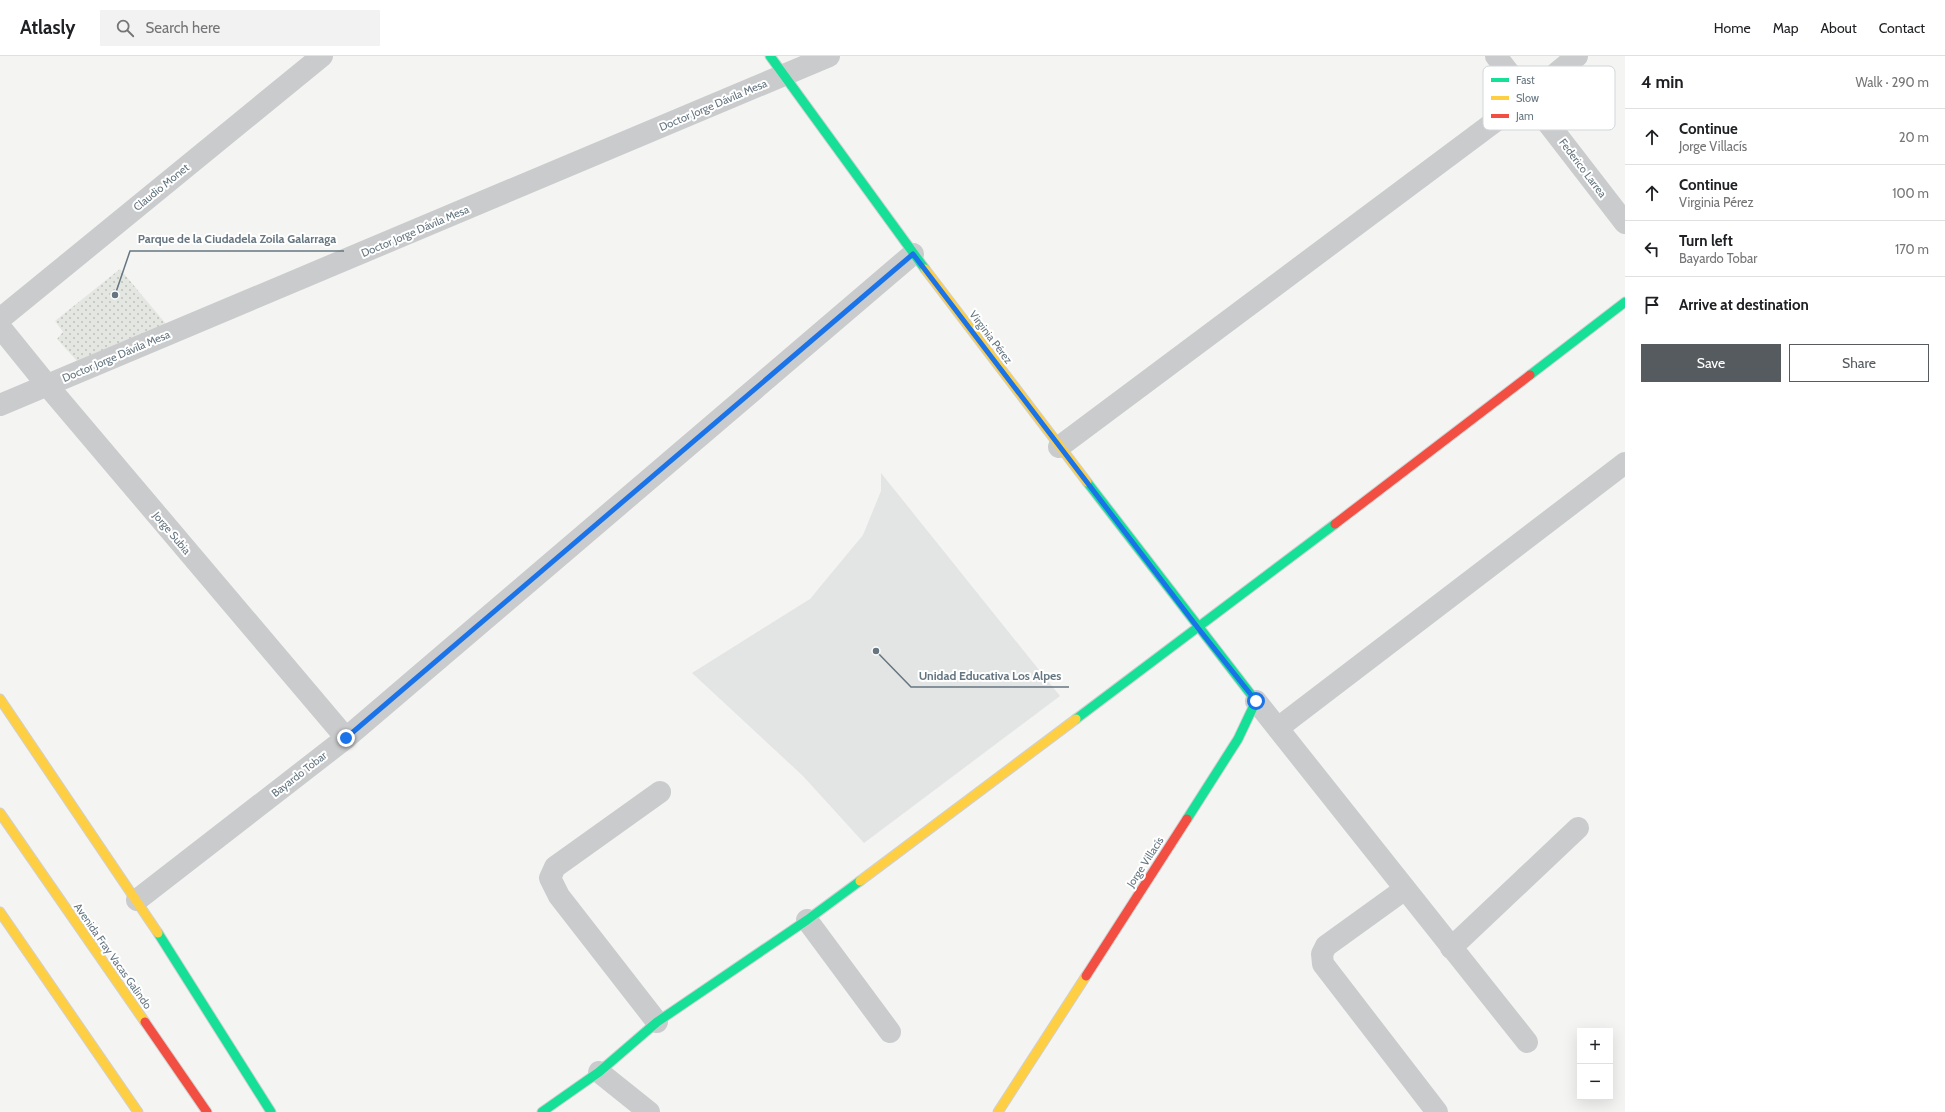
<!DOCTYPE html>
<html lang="en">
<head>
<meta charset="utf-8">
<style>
  :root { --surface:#fff; --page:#f2f2f2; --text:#202124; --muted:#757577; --line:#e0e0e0; --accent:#565b60 }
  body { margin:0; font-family:Cabin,sans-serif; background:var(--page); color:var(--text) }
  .controls { position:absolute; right:12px; bottom:12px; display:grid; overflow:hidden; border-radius:0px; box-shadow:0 4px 16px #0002 }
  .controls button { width:36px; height:36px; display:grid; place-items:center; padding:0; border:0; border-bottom:1px solid var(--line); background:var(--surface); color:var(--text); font:20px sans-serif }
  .stop { position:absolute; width:12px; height:12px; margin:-9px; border:3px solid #1a73e8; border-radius:50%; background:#fff }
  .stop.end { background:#1a73e8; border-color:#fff; box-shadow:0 1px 4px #0008 }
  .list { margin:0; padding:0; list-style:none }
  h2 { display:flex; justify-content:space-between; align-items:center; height:52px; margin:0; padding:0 16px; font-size:17px }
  h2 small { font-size:13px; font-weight:400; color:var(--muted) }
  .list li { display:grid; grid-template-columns:26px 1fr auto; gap:12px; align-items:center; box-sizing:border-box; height:56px; padding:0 16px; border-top:1px solid var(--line) }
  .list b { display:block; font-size:15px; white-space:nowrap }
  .list p { margin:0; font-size:13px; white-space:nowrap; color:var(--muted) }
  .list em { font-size:13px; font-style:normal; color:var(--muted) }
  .actions { display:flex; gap:8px; padding:12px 16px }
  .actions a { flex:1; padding:9px 0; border:1px solid var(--accent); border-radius:0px; text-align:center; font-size:14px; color:var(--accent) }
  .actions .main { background:var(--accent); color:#fff }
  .icon { flex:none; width:22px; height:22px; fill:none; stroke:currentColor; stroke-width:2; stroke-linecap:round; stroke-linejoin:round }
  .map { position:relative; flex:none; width:1625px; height:1056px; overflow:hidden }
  header { display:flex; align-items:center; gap:24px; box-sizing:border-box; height:56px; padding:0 20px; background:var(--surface); border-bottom:1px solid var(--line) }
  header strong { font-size:19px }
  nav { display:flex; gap:22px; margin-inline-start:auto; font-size:14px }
  .search { width:280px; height:36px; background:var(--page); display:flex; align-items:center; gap:10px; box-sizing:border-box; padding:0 14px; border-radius:0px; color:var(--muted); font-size:15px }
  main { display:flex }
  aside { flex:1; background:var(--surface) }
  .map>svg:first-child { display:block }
</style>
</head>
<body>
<header>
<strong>Atlasly</strong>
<div class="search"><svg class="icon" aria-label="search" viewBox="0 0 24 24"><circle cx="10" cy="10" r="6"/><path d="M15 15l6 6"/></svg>Search here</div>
<nav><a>Home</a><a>Map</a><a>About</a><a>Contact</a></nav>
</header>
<main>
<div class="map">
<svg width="1625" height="1056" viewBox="0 0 1625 1056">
  <defs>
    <pattern id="park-dots" width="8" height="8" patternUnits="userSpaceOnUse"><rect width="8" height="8" fill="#e4e7e1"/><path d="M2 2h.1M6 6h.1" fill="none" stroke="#bcc0bc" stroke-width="1.8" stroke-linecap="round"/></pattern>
  </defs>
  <rect width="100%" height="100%" fill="#f4f4f3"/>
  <polygon fill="#e3e4e4" points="881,417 1060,640 864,787 803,720 692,617 810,543 863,479 881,435"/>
  <polygon fill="url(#park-dots)" points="120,213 166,268 77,305 57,283 63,276 55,265"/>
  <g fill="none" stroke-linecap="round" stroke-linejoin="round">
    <defs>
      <g id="fast">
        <polyline points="770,0 925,213"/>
        <polyline points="1530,319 1625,246"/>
        <polyline points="1087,426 1256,645 1238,683 1187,763"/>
        <polyline points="1076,663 1335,468"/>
        <polyline points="158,877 271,1056"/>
        <polyline points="542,1056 599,1016 657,966 807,864 860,825"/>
      </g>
      <g id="slow">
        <polyline points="925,213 1087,426"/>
        <polyline points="0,643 158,877"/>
        <polyline points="0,757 145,966"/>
        <polyline points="860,825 1076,663"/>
        <polyline points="0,856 138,1056"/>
        <polyline points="998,1056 1086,920"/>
      </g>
      <g id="jam">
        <polyline points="1335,468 1530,319"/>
        <polyline points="1086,920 1187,763"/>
        <polyline points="145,966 207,1056"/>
      </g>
    </defs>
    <use href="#fast" stroke="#d0d0d1" stroke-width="11"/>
    <use href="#slow" stroke="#d0d0d1" stroke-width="11"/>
    <use href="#jam" stroke="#d0d0d1" stroke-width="11"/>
    <g stroke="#cacbcc" stroke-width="22">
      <polyline points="1496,0 1625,167"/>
      <polyline points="0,263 322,0"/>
      <polyline points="0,271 47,329 346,682"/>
      <polyline points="0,349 829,0"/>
      <polyline points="1059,391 1529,40 1577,0"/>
      <polyline points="1256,645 1527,986"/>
      <polyline points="1278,672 1625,407"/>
      <polyline points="1405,833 1326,890 1322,898 1323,908 1437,1056"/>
      <polyline points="137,844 346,682 913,198"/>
      <polyline points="807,864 890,976"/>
      <polyline points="1451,892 1578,772"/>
      <polyline points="657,966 559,840 550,822 555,811 660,736"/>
      <polyline points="599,1016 649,1056"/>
    </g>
    <use href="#fast" stroke="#16e098" stroke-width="9"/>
    <use href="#slow" stroke="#ffcf43" stroke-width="9"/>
    <use href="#jam" stroke="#f24e42" stroke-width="9"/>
  </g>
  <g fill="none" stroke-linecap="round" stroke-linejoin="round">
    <polyline stroke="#1a73e8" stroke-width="5" points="346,682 913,198 1198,572 1256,645"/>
  </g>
  <g text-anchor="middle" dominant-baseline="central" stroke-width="4" stroke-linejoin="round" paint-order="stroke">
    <g font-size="11" fill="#657681" stroke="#fff">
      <text transform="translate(713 49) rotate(-23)">Doctor Jorge Dávila Mesa</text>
      <text transform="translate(1583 112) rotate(53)">Federico Larrea</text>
      <text transform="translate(161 131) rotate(-39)">Claudio Monet</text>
      <text transform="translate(415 175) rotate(-23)">Doctor Jorge Dávila Mesa</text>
      <text transform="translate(991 281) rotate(53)">Virginia Pérez</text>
      <text transform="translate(116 300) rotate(-23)">Doctor Jorge Dávila Mesa</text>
      <text transform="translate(172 477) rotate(50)">Jorge Subia</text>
      <text transform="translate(299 718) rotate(-38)">Bayardo Tobar</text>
      <text transform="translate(1145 806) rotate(-57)">Jorge Villacís</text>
      <text transform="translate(113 900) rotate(55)">Avenida Fray Vacas Galindo</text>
    </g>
  </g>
  <rect x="1483" y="10" width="132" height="64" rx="6" fill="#fff" stroke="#d1d6d9" stroke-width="1"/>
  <rect x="1491" y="22" width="18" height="4" fill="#16e098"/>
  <rect x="1491" y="40" width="18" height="4" fill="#ffcf43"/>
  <rect x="1491" y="58" width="18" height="4" fill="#f24e42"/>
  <g font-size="11" fill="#657681">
    <text x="1516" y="28">Fast</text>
    <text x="1516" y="46">Slow</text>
    <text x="1516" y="64">Jam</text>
  </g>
  <path fill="none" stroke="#657681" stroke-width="1.5" d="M115 239L130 195H344M876 595L911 631H1069"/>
  <g fill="#657681" stroke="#fff" stroke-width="1.5">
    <circle cx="115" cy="239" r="4"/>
    <circle cx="876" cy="595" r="4"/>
  </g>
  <g font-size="12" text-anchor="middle" font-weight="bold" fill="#657681" stroke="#fff" stroke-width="4" stroke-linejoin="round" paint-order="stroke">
    <text x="237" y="187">Parque de la Ciudadela Zoila Galarraga</text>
    <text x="990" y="624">Unidad Educativa Los Alpes</text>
  </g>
</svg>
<div class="controls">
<button>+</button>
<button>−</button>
</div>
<div class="stop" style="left:1256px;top:645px"></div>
<div class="stop end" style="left:346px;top:682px"></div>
</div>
<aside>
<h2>4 min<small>Walk · 290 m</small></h2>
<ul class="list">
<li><svg class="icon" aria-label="ahead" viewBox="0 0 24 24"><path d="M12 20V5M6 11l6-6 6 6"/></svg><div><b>Continue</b><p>Jorge Villacís</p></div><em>20 m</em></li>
<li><svg class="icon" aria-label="ahead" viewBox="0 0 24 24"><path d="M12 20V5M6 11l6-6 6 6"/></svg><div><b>Continue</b><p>Virginia Pérez</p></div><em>100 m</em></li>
<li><svg class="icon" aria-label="left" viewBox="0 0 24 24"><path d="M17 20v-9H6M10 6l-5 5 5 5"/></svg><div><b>Turn left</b><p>Bayardo Tobar</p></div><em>170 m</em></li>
<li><svg class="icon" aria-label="arrive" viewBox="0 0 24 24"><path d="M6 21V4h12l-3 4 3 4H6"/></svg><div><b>Arrive at destination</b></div></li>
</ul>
<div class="actions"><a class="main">Save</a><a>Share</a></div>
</aside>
</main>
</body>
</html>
